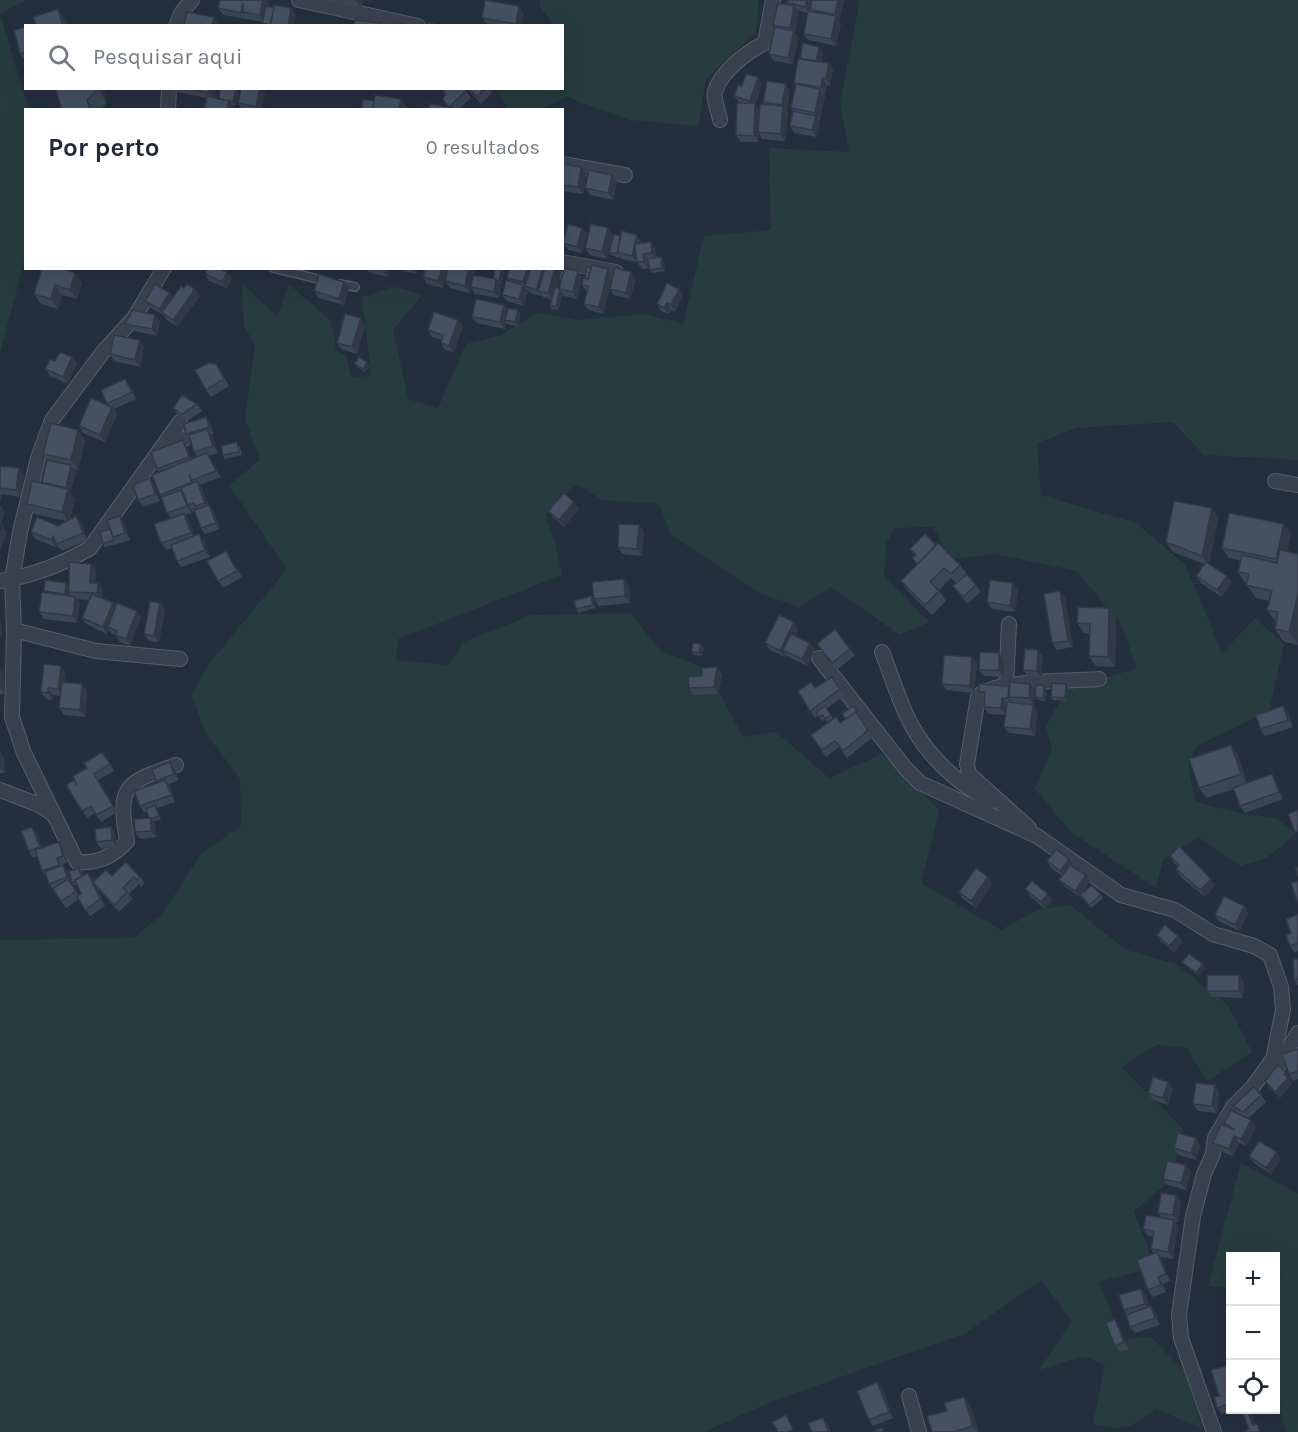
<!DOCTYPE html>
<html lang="pt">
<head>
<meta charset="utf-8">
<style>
  :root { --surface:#fff; --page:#f2f2f3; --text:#1f2937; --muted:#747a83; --line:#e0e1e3 }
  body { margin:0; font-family:Karla,sans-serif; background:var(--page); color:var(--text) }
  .controls { position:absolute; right:18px; bottom:18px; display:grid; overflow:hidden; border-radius:0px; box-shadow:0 6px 24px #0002 }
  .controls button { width:54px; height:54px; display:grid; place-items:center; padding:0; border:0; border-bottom:2px solid var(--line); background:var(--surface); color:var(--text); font:30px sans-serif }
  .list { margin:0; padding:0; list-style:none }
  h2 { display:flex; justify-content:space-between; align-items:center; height:78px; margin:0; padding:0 24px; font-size:26px }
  h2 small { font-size:20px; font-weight:400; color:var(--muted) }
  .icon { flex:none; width:33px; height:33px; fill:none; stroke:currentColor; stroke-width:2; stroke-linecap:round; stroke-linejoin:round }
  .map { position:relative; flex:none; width:1298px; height:1432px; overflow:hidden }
  .search { position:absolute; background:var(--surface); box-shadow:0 6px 24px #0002; left:24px; top:24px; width:540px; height:66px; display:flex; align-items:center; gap:15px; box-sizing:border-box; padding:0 21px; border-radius:0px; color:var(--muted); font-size:22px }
  .panel { position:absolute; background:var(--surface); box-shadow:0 6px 24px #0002; left:24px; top:108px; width:540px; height:162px; border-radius:0px }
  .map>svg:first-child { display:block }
</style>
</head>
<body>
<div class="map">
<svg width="1298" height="1432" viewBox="0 0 1298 1432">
  <rect width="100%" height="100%" fill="#242f3e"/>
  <g fill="#263c3f">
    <polygon points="0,0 26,0 0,14"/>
    <polygon points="540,0 759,0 756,32 706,79 698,126 630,120 567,97 541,109 508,109 497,89 562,88 562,26 553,25 539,5"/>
    <path d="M860 0H1298V460L1204 455 1173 422 1077 428 1037 443 1041 495 1136 523 1185 564 1222 653 1255 618 1284 644 1269 711 1197 746 1188 765 1196 802 1244 814 1276 818 1296 834 1266 858 1240 866 1198 837 1163 860 1156 888 1071 832 1035 789 1052 749 1046 726 1066 690 1137 668 1121 625 1077 571 996 554 951 559 933 527 895 528 886 544 884 575 929 622 900 635 831 587 800 607 761 594 671 535 659 504 602 500 577 484 545 514 556 546 562 575 398 639 396 660 449 665 463 642 532 615 630 613 661 651 707 669 743 737 776 732 829 778 882 754 939 810 921 883 1001 930 1039 909 1070 905 1126 950 1176 964 1228 1005 1252 1052 1207 1081 1187 1048 1157 1044 1121 1067 1183 1129 1172 1179 1134 1211 1155 1267 1099 1282 1122 1340 1150 1336 1184 1371 1203 1429 1156 1409C1131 1428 1124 1432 1093 1424L1105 1365 1083 1356 1039 1370 1072 1321 1041 1280 966 1333 773 1401 704 1432H0V940L134 938 163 913 201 854 241 826 240 779 205 732 192 695 209 664 287 569 229 485 260 460 245 419 255 345 244 326 242 283 277 317 289 284 331 321 336 350 346 356 351 377 371 376 362 297 392 287 423 294 393 330 408 399 438 408 466 344 501 335 537 313 577 320 645 314 683 324 704 236 771 230 769 148 849 152 840 103Z"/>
    <polygon points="0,15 29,109 26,110 25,259 0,353"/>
    <polygon points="1241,1163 1298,1194 1298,1432 1286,1432 1276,1394 1276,1256 1230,1256 1230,1295 1226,1287 1208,1286"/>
  </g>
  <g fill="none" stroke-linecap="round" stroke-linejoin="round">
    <defs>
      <g id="lane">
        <polyline points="273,268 326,281"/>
        <polyline points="340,284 355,287"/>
      </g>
      <g id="street">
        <polyline points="299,0 418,26"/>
        <polyline points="176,26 182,12 192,0"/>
        <polyline points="168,110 169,88"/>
        <path d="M720 120C719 112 713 100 715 92 720 72 748 51 765 43L773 0"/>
        <polyline points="562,164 625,175"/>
        <polyline points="562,262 616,272"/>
        <path d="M164 268 134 318 103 352 52 420 38 458 20 532 12 580 14 630 12 717 24 753 77 862C96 864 115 856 127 841 117 785 125 783 176 765"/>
        <polyline points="162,447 184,439"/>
        <polyline points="1275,481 1298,485"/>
        <path d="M0 581C30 576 63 564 90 548L180 422"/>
        <polyline points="14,630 96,651 180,659"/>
        <path d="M882 652C892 676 899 703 912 726 929 757 959 786 992 801"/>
        <polyline points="819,658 906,769 920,783 1037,836 1121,895 1175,910 1213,934 1254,946 1270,955 1281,987 1283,1010 1273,1059 1252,1088 1233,1107 1215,1138 1213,1154 1204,1174 1193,1216 1179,1315 1181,1338 1214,1432"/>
        <polyline points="1006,686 1009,624"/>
        <polyline points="0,790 39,805 53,814"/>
        <path d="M1029 828 969 774 967 764 978 697C987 680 1077 681 1099 679"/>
        <polyline points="1277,1068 1298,1033"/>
        <polyline points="909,1396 919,1432"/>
      </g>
    </defs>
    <use href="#lane" stroke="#565f6c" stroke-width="10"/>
    <use href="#street" stroke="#565f6c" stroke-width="16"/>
    <use href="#lane" stroke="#38414e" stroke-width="7"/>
    <use href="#street" stroke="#38414e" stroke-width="14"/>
  </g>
  <g fill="#3b4654" fill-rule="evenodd">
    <polygon points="263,0 267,0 269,2 268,7 296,14 294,26 264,26 262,23 262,22 247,19 246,18 246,19 223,15 218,8"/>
    <polygon points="318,0 363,0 361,8"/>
    <polygon points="844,0 839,21 841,23 836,46 808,40 804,34 808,13 797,10 799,12 795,33 798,38 793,64 774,61 769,54 775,27 773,25 789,5 787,2"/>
    <polygon points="524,13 521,26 494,26 487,24 482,18"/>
    <polygon points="26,27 26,60 25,60 20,54"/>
    <polygon points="823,53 822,62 829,63 833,69 830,86 827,85 825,94 823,94 825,96 820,120 818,120 820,123 817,137 794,133 790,126 793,112 791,108 795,85 794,83 801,60 800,58"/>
    <polygon points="758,77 762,84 755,105 759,110 765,105 763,102 790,91 787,111 788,113 785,141 762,139 759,134 758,142 741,142 736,135 741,103 739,102 734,96 742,86"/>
    <polygon points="55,88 103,88 107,103 100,110 62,110"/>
    <polygon points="168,88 216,88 214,98 219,99 236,89 238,92 236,105 231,105 234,108 206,98 178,92 176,90 176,93 170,92"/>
    <polygon points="439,88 464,88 471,98 458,110 429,110 448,108 442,99 445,95"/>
    <polygon points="466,88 489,88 492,93 481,104"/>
    <polygon points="265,93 261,110 242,110 238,103"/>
    <polygon points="562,164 581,167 586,174 583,194 562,191"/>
    <polygon points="612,175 617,182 613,200 590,195 585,188"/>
    <polygon points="582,228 587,234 582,253 568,250 563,243"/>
    <polygon points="613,235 607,259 590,255 585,248"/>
    <polygon points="642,242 641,243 651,242 655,248 657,258 661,257 663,260 665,271 652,273 650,270 649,261 649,268 642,269 637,262 637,260 637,262 621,259 620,256 619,258 611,255 609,252"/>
    <polygon points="42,268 69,268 82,283 77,299 62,295 58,309 41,304 34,294"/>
    <polygon points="366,268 390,268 388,277 370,273"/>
    <polygon points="401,268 418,268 416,274 403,271"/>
    <polygon points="425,268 475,268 474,275 493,279 495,268 505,268 501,284 499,284 501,286 499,298 475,294 471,287 469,293 450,288 445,281 448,270 443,288 427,284 423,277"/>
    <path d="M527 269 529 273 561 270 582 278 577 299 564 296 563 294 558 310 552 309 550 305 552 300 543 297 542 295 541 296 530 293 527 289H526L528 292 524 306 507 301 502 295 509 281 507 278ZM559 279 561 282 559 288 557 287Z"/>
    <polygon points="608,269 612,275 604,314 589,310 584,304 587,292 582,285 585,278"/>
    <polygon points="205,274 232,278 227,288 209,281"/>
    <polygon points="636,279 630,299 614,295 610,289"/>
    <polygon points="344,282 349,288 344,305 318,298 314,291"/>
    <polygon points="184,288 200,296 177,327 166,319 164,315 149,307 145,301 170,293 172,297"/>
    <polygon points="683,295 675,312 671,310 669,314 661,311 657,304"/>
    <polygon points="504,305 507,310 520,314 518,326 507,324 506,322 505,329 477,323 472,317"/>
    <polygon points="458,320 463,326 454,352 445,350 441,343 442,340 432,337 428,330"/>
    <polygon points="160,321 157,336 130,330 125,324"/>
    <polygon points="365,325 357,354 341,349 337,343"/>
    <polygon points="144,347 140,367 114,361 110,354"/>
    <polygon points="72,357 77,363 68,384 50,376 45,369 55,361"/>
    <polygon points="354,364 370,366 365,372 357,367"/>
    <polygon points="221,371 229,386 211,397 206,390"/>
    <polygon points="125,379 130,386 136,399 114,409 117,414 105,442 83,433 79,426 108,406 107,404"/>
    <polygon points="197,404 202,411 187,421 178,415 173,408"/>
    <polygon points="206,417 211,424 214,434 211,434 218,453 208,456 221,477 200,485 208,505 214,512 220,529 205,534 201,528 195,511 193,512 189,507 192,513 185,515 189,520 194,536 204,541 210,557 181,567 177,561 172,548 166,550 161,543 171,518 167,513 160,495 159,472 157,469 187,447 192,459 198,457 194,452 191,440 186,434"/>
    <polygon points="78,430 85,440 78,470 74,469 76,472 70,493 75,499 70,519 76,516 81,523 88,540 62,551 57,545 56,547 35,539 31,532 58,526 66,521 34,514 27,504 43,484 42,482 48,460 43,454"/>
    <polygon points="240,446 242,455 225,459 223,455"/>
    <polygon points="0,466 19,468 24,475 20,497 1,494 0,502"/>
    <polygon points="150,478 154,485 160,501 143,507 138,500"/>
    <polygon points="574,502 579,509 564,527 553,517 548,511"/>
    <polygon points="1212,508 1218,518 1209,564 1232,582 1222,597 1201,583 1196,576 1204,564 1173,552 1166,542"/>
    <polygon points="120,516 124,523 130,540 117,544 116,542 117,544 105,547 103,544 110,529"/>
    <polygon points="1284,524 1291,534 1287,552 1298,554 1298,645 1284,642 1275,629 1276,622 1267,610 1269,601 1256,598 1238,572 1241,561 1229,558 1222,548"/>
    <polygon points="639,525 644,532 642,556 622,554 618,547"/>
    <polygon points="936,545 960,565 981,592 967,604 953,586 956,583 951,578 939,590 946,601 932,615 908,591 901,581 917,565 912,558 915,556 910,549"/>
    <polygon points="226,551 242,577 223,588 218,581"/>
    <polygon points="91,564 96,570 95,583 98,583 103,590 102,598 113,603 116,607 141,617 130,646 120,642 115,635 112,634 109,630 107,634 86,624 82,618 90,600 77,599 80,603 77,623 44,619 39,612 45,593 44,591 69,588"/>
    <polygon points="1013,583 1018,590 1015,612 992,609 987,602"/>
    <polygon points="629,586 630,603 599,606 594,599"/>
    <polygon points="591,596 593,599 595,608 578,613 576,609"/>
    <polygon points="1065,598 1073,647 1057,650 1052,643"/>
    <polygon points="160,603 165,610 159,642 149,641 144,634"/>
    <polygon points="1116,617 1115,667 1096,666 1089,656 1090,634 1084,633 1077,623"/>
    <polygon points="798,629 795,636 810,643 815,649 807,666 787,656 786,654 785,657 770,650 765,643"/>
    <polygon points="817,644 850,649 855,655 837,670"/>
    <polygon points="704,648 702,656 694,655 692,652"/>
    <polygon points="1043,656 1041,677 1028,677 1023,670"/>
    <polygon points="1004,660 1003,677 984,676 979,670"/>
    <polygon points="977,663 974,693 947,690 942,684"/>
    <polygon points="0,668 3,672 4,693 0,695"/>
    <polygon points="65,672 64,682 87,691 85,717 64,715 59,708 61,696 53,695 52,700 46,699 41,692"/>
    <polygon points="722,674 718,694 693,695 689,688 702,676"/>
    <polygon points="832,677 844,696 826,709 833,718 827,722 825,719 822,721 818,715 815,718 798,691 815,688"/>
    <polygon points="1030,684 1035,690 1034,705 1033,705 1037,711 1035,736 1009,733 1004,727 1006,715 988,714 984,707 984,698 983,698 979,692 1009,686 1010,688"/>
    <polygon points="1044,685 1046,688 1045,701 1038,700 1035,697"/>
    <polygon points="1068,687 1067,701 1053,700 1051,697"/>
    <polygon points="853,706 860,714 858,716 873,737 847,758 839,747 826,757 811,735 840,723 846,719"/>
    <polygon points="1283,706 1288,712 1293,727 1265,736 1260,729"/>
    <polygon points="1231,745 1238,755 1247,783 1272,774 1276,781 1283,799 1245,813 1240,806 1234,789 1206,798 1199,788"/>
    <polygon points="0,752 4,758 5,773 0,773"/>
    <polygon points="107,759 114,771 98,780 117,812 101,822 95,813 87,818 66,785"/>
    <polygon points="170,762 174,768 179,780 169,784 175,802 157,808 161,819 153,822 155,824 156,837 140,839 135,832 149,818 147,812 144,812 140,806 158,782 156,781"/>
    <polygon points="111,827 115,833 117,847 101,849 96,842"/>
    <polygon points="37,833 42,848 63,849 68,862 62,865 68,871 71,884 79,895 81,894 77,884 74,885 72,882 79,868 82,872 83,876 94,882 112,876 140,877 145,883 141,887 139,884 129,894 132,899 119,912 97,888 105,906 90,916 79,899 66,908 49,884 47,878 42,871 37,856 33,858 29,851"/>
    <polygon points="1170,856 1215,885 1205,897 1180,876 1176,869 1178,866 1174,863"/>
    <polygon points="1069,859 1074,866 1073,867 1090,882 1082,894 1101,895 1103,898 1091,908 1081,896 1080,897 1064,886 1059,880 1062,876 1051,868 1047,861"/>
    <polygon points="993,883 976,908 963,899 959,892"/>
    <polygon points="1025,889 1052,901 1045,909 1030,896"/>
    <polygon points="1249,913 1239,931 1219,921 1215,915"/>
    <polygon points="1298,914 1298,951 1295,953 1290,946 1291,933"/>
    <polygon points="1157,935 1183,942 1174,952 1161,941"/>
    <polygon points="1298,959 1298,986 1294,979"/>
    <polygon points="1182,962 1205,968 1198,976 1185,965"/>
    <polygon points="1239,975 1244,982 1243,998 1212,997 1207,991"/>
    <polygon points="1298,1049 1298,1079 1293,1081 1289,1074"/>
    <polygon points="1286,1072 1291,1078 1289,1080 1292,1084 1280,1098 1270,1088 1265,1081"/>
    <polygon points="1173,1089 1168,1105 1153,1100 1148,1093"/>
    <polygon points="1219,1091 1217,1113 1198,1111 1193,1104"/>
    <polygon points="1261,1095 1266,1102 1248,1119 1251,1120 1256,1127 1246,1146 1239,1143 1233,1156 1218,1150 1213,1143 1227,1126 1224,1123 1238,1113 1233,1106"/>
    <polygon points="1200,1145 1196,1160 1178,1155 1174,1148"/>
    <polygon points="1249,1156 1281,1159 1271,1174 1254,1163"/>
    <polygon points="1186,1165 1191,1172 1186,1190 1167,1185 1163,1179"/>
    <polygon points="1181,1202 1178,1222 1175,1222 1178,1226 1173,1259 1160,1257 1170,1281 1163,1284 1166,1292 1153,1297 1148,1290 1154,1254 1151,1249 1153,1236 1148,1236 1143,1229 1161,1217 1158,1213"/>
    <polygon points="1141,1289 1146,1296 1149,1307 1156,1313 1160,1325 1135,1333 1130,1327 1127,1314 1124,1310"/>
    <polygon points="1115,1319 1119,1326 1129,1349 1120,1352 1115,1346"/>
    <polygon points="1230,1368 1230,1410 1238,1410 1222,1414 1217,1408 1219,1396"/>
    <polygon points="877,1382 882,1389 893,1418 873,1426 869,1420"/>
    <polygon points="971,1407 979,1432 932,1432"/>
  </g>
  <g fill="#303945">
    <polygon points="263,0 267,0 269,2 265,22 260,15"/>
    <polygon points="355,0 363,0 361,8"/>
    <polygon points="807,0 814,0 809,14 805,7"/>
    <polygon points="838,0 844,0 839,21 835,14"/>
    <polygon points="519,6 524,13 521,26 517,26 516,24"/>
    <polygon points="794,6 799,12 795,33 798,38 793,64 788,58 793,33 790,28"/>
    <polygon points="291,8 296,14 294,26 288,26"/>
    <polygon points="58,9 67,22 68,26 63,26"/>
    <polygon points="836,16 841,23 836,46 831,39"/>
    <polygon points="214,17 218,24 218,26 212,26"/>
    <polygon points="819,47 823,53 820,68 816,61"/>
    <polygon points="829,63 833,69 830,86 826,79"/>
    <polygon points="758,77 762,84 755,105 759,110 758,132 759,134 758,142 754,136 754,107 750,101"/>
    <polygon points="822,78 827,85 825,94 821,87"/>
    <polygon points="786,84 790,91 787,111 788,113 785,141 781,134 783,106 782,105"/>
    <polygon points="98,88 103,88 107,103 98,89"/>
    <polygon points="209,88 216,88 213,100 208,93"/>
    <polygon points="260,88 262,88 265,93 261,110 257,110 256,107"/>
    <polygon points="236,89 238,92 236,105 233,102"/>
    <polygon points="820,89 825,96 820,120 815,113"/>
    <polygon points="401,99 406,106 405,110 399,110"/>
    <polygon points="87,100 94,110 90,110"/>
    <polygon points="229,101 234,108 233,110 227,110"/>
    <polygon points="816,116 820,123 817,137 812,130"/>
    <polygon points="581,167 586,174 583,194 578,187"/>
    <polygon points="612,175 617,182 613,200 608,193"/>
    <polygon points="582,228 587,234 582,253 577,247"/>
    <polygon points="608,228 613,235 607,259 602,252"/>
    <polygon points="637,235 642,242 637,262 632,256"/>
    <polygon points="651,242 655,248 657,260 652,253"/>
    <polygon points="643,254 648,261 649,268 644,262"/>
    <polygon points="661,257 663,260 665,271 662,268"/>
    <polygon points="384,268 390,268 388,277 383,271"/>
    <polygon points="412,268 418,268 416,274"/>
    <polygon points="442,268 448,268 443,288 438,281"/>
    <polygon points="469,268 475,268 469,293 465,286"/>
    <polygon points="502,268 505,268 501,284 499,281"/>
    <polygon points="543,268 548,268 538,291 542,295 541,296 536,290"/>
    <polygon points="555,268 560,268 561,270 553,300 548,293"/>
    <polygon points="527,269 531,276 526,286 523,282"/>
    <polygon points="608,269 612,275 604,314 599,307"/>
    <polygon points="578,271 582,278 577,299 573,292"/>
    <polygon points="227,272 232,278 227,288 222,282"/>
    <polygon points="631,272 636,279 630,299 626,293"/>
    <polygon points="75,273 82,283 77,299 70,290"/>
    <polygon points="496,279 501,286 499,298 494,292"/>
    <polygon points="344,282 349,288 344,305 339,299"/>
    <polygon points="55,285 62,295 58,309 51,299"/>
    <polygon points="523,285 528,292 524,306 519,299"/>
    <polygon points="195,289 200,296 177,327 173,320"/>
    <polygon points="679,289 683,295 675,312 671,305"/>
    <polygon points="560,290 563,294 558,310 556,307"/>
    <polygon points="170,293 174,300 162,312 163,316 159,309"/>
    <polygon points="667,303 671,310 669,314 664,308"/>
    <polygon points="504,305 509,311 505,320 506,322 505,329 500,322"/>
    <polygon points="518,310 520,314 518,326 515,322"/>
    <polygon points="155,315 160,321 157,336 152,329"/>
    <polygon points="361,318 365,325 357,354 352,347"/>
    <polygon points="458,320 463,326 454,352 449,346"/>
    <polygon points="140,340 144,347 140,367 135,360"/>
    <polygon points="72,357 77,363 68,384 63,377"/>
    <polygon points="367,362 370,366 365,372 363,369"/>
    <polygon points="125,379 130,386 136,399 132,392"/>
    <polygon points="112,407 117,414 105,442 100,435"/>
    <polygon points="206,417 211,424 214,434 209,427"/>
    <polygon points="207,429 212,436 218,453 213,446"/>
    <polygon points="78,430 85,440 78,470 71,460"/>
    <polygon points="183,440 187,447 194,463 189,457"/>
    <polygon points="207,453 211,460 221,477 216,471"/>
    <polygon points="71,465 76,472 70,493 75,499 69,522 62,512 67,491 66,488"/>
    <polygon points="19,468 24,475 20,497 16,490"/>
    <polygon points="150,478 154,485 160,501 155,494"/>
    <polygon points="197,481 202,488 210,509 205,503"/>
    <polygon points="181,490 186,497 192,513 187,506"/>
    <polygon points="574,502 579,509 564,527 559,520"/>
    <polygon points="1,505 5,512 0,527 0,507"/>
    <polygon points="209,505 214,512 220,529 216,523"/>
    <polygon points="1212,508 1218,518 1209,566 1202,556"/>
    <polygon points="184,514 189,520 195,539 191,533"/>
    <polygon points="76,516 81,523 88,540 83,533"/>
    <polygon points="120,516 124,523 130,540 125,533"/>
    <polygon points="1284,524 1291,534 1283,569 1276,559"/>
    <polygon points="2,525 7,532 0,551 0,532"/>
    <polygon points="639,525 644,532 642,556 637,549"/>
    <polygon points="199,534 204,541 210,557 205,550"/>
    <polygon points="53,536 58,543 56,547 51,540"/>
    <polygon points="91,564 96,570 95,589 90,583"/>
    <polygon points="1227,576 1232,582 1222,597 1217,590"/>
    <polygon points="624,579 629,586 630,603 625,596"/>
    <polygon points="66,583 71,590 69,592 70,594 69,600 65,594"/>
    <polygon points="98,583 103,590 102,600 97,593"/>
    <polygon points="1013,583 1018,590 1015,612 1010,606"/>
    <polygon points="1060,591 1065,598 1073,647 1068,641"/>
    <polygon points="1298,594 1298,644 1289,632"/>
    <polygon points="75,597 80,603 77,623 73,616"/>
    <polygon points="113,603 118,610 108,627 109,630 107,634 103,627"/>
    <polygon points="160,603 165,610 159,642 154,636"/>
    <polygon points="1109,608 1116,617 1115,667 1108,657"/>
    <polygon points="137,611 141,617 130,646 126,639"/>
    <polygon points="0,622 1,623 3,639 0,634"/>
    <polygon points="794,622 798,629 787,652 783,650 786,654 785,657 780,651"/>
    <polygon points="810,643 815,649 807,666 802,659"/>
    <polygon points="701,644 704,648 702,656 699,653"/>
    <polygon points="1038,650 1043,656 1041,677 1037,671"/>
    <polygon points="999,653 1004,660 1003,677 999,670"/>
    <polygon points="972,657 977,663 974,693 970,686"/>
    <polygon points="61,666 65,672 63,696 58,689"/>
    <polygon points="717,667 722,674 718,694 714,687"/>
    <polygon points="0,668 3,672 4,693 0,687"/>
    <polygon points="82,684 87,691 85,717 80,710"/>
    <polygon points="1030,684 1035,690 1034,705 1029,698"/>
    <polygon points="1066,684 1068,687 1067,701 1065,698"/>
    <polygon points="1044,685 1046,688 1045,701 1043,698"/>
    <polygon points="1009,686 1013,693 1009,697 1012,702 1012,705 1008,698"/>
    <polygon points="48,688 53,695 52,700 48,693"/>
    <polygon points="1002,698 1007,704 1006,715 1001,708"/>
    <polygon points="1033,705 1037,711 1035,736 1030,729"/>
    <polygon points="1283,706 1288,712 1293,727 1288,720"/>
    <polygon points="1231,745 1238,755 1247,784 1241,774"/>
    <polygon points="0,752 4,758 5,773 0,767"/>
    <polygon points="170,762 174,768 179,780 174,774"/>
    <polygon points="1272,774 1276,781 1283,799 1279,792"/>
    <polygon points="165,780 170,786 175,802 171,795"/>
    <polygon points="151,818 155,824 156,837 151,831"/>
    <polygon points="32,827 37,833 44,853 40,847"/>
    <polygon points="111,827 115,833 117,847 112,840"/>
    <polygon points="59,842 63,849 68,862 63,856"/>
    <polygon points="1069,859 1074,866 1065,878 1060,871"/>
    <polygon points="63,865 68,871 72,884 67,877"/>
    <polygon points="88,873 93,880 95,885 93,882 97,888 105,906 100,899"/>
    <polygon points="1086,875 1090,882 1080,897 1075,891"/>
    <polygon points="988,877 993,883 976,908 971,901"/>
    <polygon points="1211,879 1215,885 1205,897 1200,890"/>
    <polygon points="1048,894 1052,901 1045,909 1041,902"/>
    <polygon points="1244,906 1249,913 1239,931 1235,925"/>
    <polygon points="1178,936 1183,942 1174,952 1169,946"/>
    <polygon points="1203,964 1205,968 1198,976 1196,973"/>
    <polygon points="1239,975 1244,982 1243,998 1239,991"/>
    <polygon points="1286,1072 1291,1078 1289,1080 1292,1084 1280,1098 1275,1092 1284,1074"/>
    <polygon points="1168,1082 1173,1089 1168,1105 1163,1098"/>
    <polygon points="1215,1085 1219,1091 1217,1113 1212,1106"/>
    <polygon points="1251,1120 1256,1127 1246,1146 1241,1139"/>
    <polygon points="1234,1136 1239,1143 1233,1156 1229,1149"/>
    <polygon points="1196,1138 1200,1145 1196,1160 1191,1153"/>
    <polygon points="1277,1152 1281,1159 1271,1174 1266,1168"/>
    <polygon points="1186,1165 1191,1172 1186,1190 1181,1183"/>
    <polygon points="1176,1195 1181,1202 1178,1222 1173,1215"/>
    <polygon points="1174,1220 1178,1226 1173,1259 1168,1252"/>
    <polygon points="1157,1252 1161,1259 1170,1281 1166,1274"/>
    <polygon points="1158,1277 1163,1284 1166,1292 1161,1285"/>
    <polygon points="1141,1289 1146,1296 1150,1311 1145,1304"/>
    <polygon points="1151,1306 1156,1313 1160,1325 1155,1318"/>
    <polygon points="1115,1319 1119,1326 1129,1349 1124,1342"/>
    <polygon points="877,1382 882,1389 893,1418 889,1412"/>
    <polygon points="964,1397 971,1407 979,1432 977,1432 973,1426"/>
    <polygon points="1247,1410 1252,1416 1258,1432 1253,1425"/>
    <polygon points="823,1418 828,1424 831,1432 829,1432"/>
  </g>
  <g fill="#455162" stroke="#303945" stroke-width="1.5">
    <polygon points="220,0 263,0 260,15 243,12 243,3 241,13 218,8"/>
    <polygon points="485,0 519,6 516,24 482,18"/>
    <polygon points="788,0 807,0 805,7 787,2"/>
    <polygon points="812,0 838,0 835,14 810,10"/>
    <polygon points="778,3 794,6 790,28 773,25"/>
    <polygon points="274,5 291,8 288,26 270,26"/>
    <polygon points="266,6 274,8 270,25 262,23"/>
    <polygon points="58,9 63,26 36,26 33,17"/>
    <polygon points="808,11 836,16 831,39 804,34"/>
    <polygon points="187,12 214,17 212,26 190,26 184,24"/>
    <polygon points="355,20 381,23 381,26 354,26"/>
    <polygon points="428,22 442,26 427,26"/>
    <polygon points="403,24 403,26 387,26 387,25"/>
    <polygon points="26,27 26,52 20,54 14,30"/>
    <polygon points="775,27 794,31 788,58 769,54"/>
    <polygon points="803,43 819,47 816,61 800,58"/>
    <polygon points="798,59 829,63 826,79 822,78 821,87 794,83"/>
    <polygon points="746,74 758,77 750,101 734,96 738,85 742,86"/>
    <polygon points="767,81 786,84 782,105 763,102"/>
    <polygon points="796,84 820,89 815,113 791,108"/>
    <polygon points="55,88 98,88 98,89 87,100 90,110 62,110"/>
    <polygon points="187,88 209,88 208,93"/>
    <polygon points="220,88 236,89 233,102 219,99"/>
    <polygon points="241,88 260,88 256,107 238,103"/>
    <polygon points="441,88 464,88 466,91 449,107 442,99 446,94"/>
    <polygon points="468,88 485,88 477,97"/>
    <polygon points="375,95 401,99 399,110 372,110"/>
    <polygon points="207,96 229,101 227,110 204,110"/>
    <polygon points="363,99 374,101 373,110 361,110"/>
    <polygon points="737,103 755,103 754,136 736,135"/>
    <polygon points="430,104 454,108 453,110 429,110"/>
    <polygon points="760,104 783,106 781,134 758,132"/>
    <polygon points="403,106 409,108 408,110 402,110"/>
    <polygon points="793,111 816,116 812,130 790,126"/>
    <polygon points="562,164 581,167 578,187 562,185"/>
    <polygon points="589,170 612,175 608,193 585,188"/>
    <polygon points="568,224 582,228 577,247 563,243"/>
    <polygon points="591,224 608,228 602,252 585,248"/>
    <polygon points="622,231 637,235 632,256 617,252"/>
    <polygon points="614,234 620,236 617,254 609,252"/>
    <polygon points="651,242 652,253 643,254 644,262 637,262 635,244"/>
    <polygon points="661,257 662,268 650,270 648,259"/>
    <polygon points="592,265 608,269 599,307 584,304 588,286 582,285 583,278 588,279"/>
    <polygon points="587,267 591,268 588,279 585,278"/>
    <polygon points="42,268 66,268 66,270 75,273 70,290 55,285 51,299 34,294"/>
    <polygon points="207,268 219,268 227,272 222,282 205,274"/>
    <polygon points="425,268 442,268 438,281 423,277"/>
    <polygon points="448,268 469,268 465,286 445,281"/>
    <polygon points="495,268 502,268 499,281 493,279"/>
    <polygon points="509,268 527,269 523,282 507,278"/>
    <polygon points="531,268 543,268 536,290 525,286"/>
    <polygon points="545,268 555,268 548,293 538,291"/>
    <polygon points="564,268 578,271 573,292 559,289"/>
    <polygon points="615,268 631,272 626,293 610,289"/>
    <polygon points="561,270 564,271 561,279 559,278"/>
    <polygon points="319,274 344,282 339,299 314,291"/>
    <polygon points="473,275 496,279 494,292 471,287"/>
    <polygon points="506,280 523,285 519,299 502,295"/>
    <polygon points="667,283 679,289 671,305 667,303 664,308 657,304"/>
    <polygon points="155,284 170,293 159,309 145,301"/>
    <polygon points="187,284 195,289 173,320 162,312 181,286 184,288"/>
    <polygon points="555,287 559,288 560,290 556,307 550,305"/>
    <polygon points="476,299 504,305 500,322 472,317"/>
    <polygon points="508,308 518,310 515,322 505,320"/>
    <polygon points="133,310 155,315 152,329 125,324"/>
    <polygon points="434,312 458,320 449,346 441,343 443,335 428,330"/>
    <polygon points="345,314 361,318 352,347 337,343"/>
    <polygon points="114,335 140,340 135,360 110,354"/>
    <polygon points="60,352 72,357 63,377 45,369 50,359 55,361"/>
    <polygon points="359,357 367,362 363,369 354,364"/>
    <polygon points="209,363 216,364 224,379 206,390 195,370"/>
    <polygon points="125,379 132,392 107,404 101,390"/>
    <polygon points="182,395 197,404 182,414 173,408"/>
    <polygon points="91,398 112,407 100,435 79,426"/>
    <polygon points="206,417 209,427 186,434 184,424"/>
    <polygon points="51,423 78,430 71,460 43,454"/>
    <polygon points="207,429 213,446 194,452 189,435"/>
    <polygon points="183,440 189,457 157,469 151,452"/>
    <polygon points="237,442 239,452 223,455 221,446"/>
    <polygon points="207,453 216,471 192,480 189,475 192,482 160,495 152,475"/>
    <polygon points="47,460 71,465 66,488 42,482"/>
    <polygon points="0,466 19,468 16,490 0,488"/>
    <polygon points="150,478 155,494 138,500 133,485"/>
    <polygon points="32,481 68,489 62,512 27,504"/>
    <polygon points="197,481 205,503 196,506 194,503 188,505 181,488"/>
    <polygon points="181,490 187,506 167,513 161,497"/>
    <polygon points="564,493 574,502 559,520 548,511"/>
    <polygon points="1174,501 1212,508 1202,556 1166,542"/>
    <polygon points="209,505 216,523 201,528 194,510"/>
    <polygon points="1229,513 1284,524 1276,559 1222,548"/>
    <polygon points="184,514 191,533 161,543 154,524"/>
    <polygon points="76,516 83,533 57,544 53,536 51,540 31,532 37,517 58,526"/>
    <polygon points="120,516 125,533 113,537 107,520"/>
    <polygon points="619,524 639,525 637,549 618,547"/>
    <polygon points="110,529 114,540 103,544 100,532"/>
    <polygon points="199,534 205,550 177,561 171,545"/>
    <polygon points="925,534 936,545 918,564 912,558 916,555 910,549"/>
    <polygon points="938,543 960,565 951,574 944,568 930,582 939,591 925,605 901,581"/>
    <polygon points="1280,550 1298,554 1298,594 1289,632 1275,629 1278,612 1267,610 1272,591 1246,585 1249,574 1238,572 1242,555 1277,563"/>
    <polygon points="226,551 237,571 218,581 207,561"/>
    <polygon points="69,562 91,564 90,583 98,583 97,593 69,592"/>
    <polygon points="1206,562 1227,576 1217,590 1196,576"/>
    <polygon points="967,574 976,585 963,597 953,586"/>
    <polygon points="624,579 625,596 594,599 592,582"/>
    <polygon points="45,580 66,583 65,594 44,591"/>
    <polygon points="990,580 1013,583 1010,606 987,602"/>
    <polygon points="1060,591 1068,641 1052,643 1044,594"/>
    <polygon points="42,592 75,597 73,616 39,612"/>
    <polygon points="92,594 113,603 103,627 82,618"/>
    <polygon points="591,596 593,605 576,609 574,601"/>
    <polygon points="150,601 160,603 154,636 144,634"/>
    <polygon points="117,603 137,611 126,639 115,635 117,631 108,627"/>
    <polygon points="1078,607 1109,608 1108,657 1089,656 1090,624 1077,623"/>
    <polygon points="779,615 794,622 780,651 765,643"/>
    <polygon points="835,629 850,649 832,663 817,644"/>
    <polygon points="791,634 810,643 802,659 783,650"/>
    <polygon points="693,643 701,644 699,653 692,652"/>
    <polygon points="1025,649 1038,650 1037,671 1023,670"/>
    <polygon points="980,652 999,653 999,670 979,670"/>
    <polygon points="944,655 972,657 970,686 942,684"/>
    <polygon points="44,664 61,666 58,689 48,688 48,693 41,692"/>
    <polygon points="717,667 714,687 689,688 688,677 702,676 702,668"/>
    <polygon points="832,677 840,689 810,711 798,691 811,682 815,688"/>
    <polygon points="62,682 82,684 80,710 59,708"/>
    <polygon points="1010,682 1030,684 1029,698 1009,697"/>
    <polygon points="1052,683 1066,684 1065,698 1051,697"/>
    <polygon points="979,684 1009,686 1008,698 1002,698 1001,708 984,707 985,692 979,692"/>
    <polygon points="1036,685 1044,685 1043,698 1035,697"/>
    <polygon points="1007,702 1033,705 1030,729 1004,727"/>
    <polygon points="825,706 831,715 825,719 823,715 819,717 816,712"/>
    <polygon points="853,706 857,711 846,719 842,714"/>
    <polygon points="1283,706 1288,720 1260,729 1256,715"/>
    <polygon points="856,712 868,730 843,751 835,741 822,750 811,735 836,717 840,723"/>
    <polygon points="1231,745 1241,774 1199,788 1189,759"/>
    <polygon points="102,752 110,764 94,774 113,806 96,815 91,806 82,811 66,785 74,780 77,785 73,776 87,768 84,763"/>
    <polygon points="170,762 174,774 156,781 152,769"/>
    <polygon points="1272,774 1279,792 1240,806 1233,788"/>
    <polygon points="165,780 171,795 140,806 134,791"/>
    <polygon points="155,805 159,816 151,819 151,818 149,818 146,809"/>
    <polygon points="1298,810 1298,831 1295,832 1288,814"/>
    <polygon points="151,818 151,831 135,832 134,819"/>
    <polygon points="32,827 40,847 29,851 21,831"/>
    <polygon points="111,827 112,840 96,842 95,829"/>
    <polygon points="59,842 63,856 57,858 59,865 42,871 35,850"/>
    <polygon points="1179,846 1211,879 1200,890 1176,869 1179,865 1170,856"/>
    <polygon points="1056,849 1069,859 1060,871 1047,861"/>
    <polygon points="126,862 140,877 137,880 134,877 123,888 127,892 114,905 93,882 106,870 112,876"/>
    <polygon points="63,865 67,877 49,884 45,872"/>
    <polygon points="1070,865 1086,875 1075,891 1059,880"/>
    <polygon points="1298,867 1298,876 1295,868"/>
    <polygon points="79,868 81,877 75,880 76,881 72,882 69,871"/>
    <polygon points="976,868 988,877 971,901 959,892"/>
    <polygon points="88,873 100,899 85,910 77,896 81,894 75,880"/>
    <polygon points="68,879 76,891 61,901 53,889"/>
    <polygon points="1032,881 1048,894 1041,902 1025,889"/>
    <polygon points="1298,881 1298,904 1291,883"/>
    <polygon points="1092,885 1101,895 1089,905 1080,895"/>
    <polygon points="1224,896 1244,906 1235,925 1215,915"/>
    <polygon points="1298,914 1298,943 1290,946 1286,935 1291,933 1286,919"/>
    <polygon points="1165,925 1178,936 1169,946 1157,935"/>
    <polygon points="1189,954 1203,964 1196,973 1182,962"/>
    <polygon points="1293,959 1298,959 1298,979 1294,979"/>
    <rect x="1207" y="975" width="32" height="16"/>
    <polygon points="1298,1049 1298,1071 1289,1074 1282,1054"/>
    <polygon points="1278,1065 1286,1072 1284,1074 1288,1078 1275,1092 1265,1081"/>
    <polygon points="1153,1077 1168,1082 1163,1098 1148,1093"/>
    <polygon points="1196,1083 1215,1085 1212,1106 1193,1104"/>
    <polygon points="1254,1087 1261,1095 1243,1112 1233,1106"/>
    <polygon points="1231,1110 1251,1120 1241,1139 1234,1136 1229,1149 1213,1143 1221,1124 1235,1130 1224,1123"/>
    <polygon points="1178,1133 1196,1138 1191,1153 1174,1148"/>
    <polygon points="1259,1141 1277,1152 1266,1168 1249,1156"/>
    <polygon points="1167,1161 1186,1165 1181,1183 1163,1179"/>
    <polygon points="1161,1193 1176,1195 1173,1215 1158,1213"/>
    <polygon points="1146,1215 1174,1220 1168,1252 1151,1249 1154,1231 1143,1229"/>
    <polygon points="1157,1252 1166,1274 1158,1277 1161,1285 1148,1290 1137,1260"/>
    <polygon points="1141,1289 1145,1304 1124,1310 1119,1295"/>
    <polygon points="1151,1306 1155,1318 1130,1327 1126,1315"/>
    <polygon points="1115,1319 1124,1342 1115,1346 1106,1323"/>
    <polygon points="1228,1365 1230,1381 1230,1404 1217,1408 1214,1397 1219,1396 1211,1370"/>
    <polygon points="877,1382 889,1412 869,1420 857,1391"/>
    <polygon points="964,1397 973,1426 953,1432 932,1432 927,1416 947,1411 944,1403"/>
    <polygon points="1247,1410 1253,1425 1257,1424 1260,1432 1242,1432 1249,1429 1242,1411"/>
    <polygon points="786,1415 793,1429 788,1432 778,1432 772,1422"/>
    <polygon points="823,1418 829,1432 812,1432 808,1423"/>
    <polygon points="882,1428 884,1432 872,1432"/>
  </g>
</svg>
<div class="controls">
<button>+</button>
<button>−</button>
<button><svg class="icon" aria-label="locate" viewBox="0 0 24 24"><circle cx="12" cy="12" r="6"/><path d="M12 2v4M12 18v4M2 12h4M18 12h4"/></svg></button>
</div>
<div class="search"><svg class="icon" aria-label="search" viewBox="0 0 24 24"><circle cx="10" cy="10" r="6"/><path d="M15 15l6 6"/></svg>Pesquisar aqui</div>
<section class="panel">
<h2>Por perto<small>0 resultados</small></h2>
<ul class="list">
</ul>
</section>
</div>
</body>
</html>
